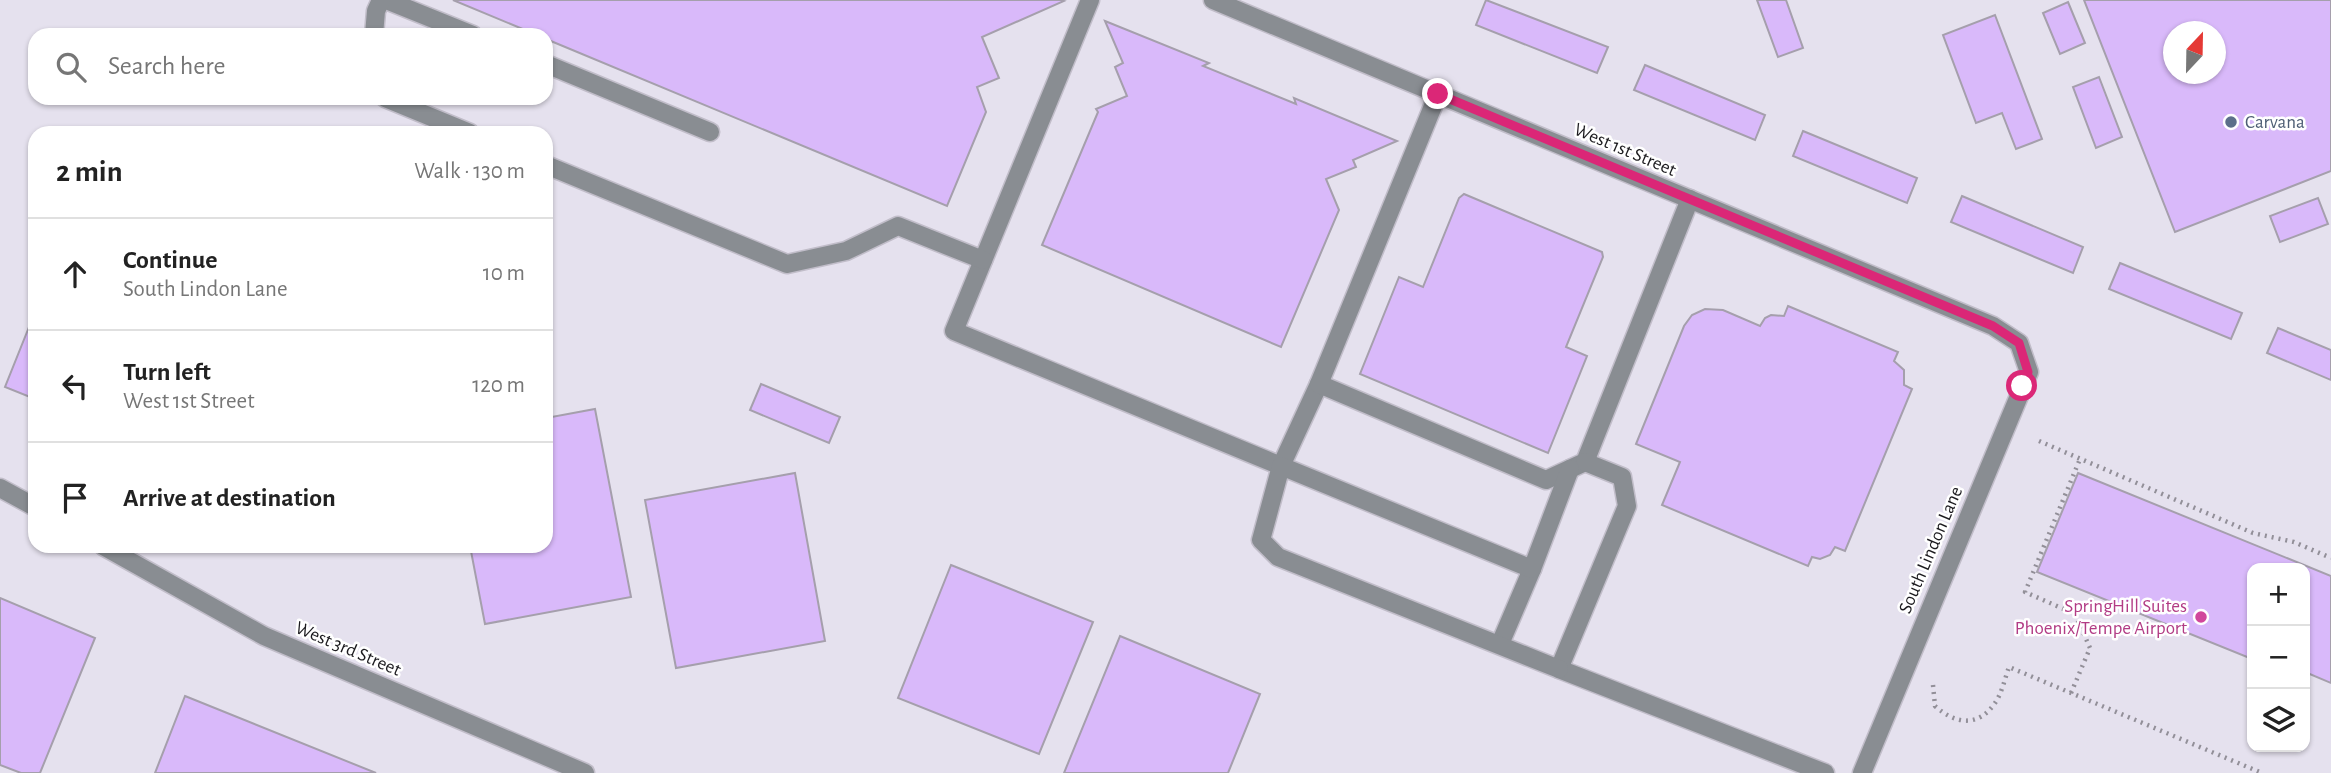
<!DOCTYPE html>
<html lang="en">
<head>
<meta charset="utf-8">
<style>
  :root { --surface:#fff; --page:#f2f2f2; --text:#222; --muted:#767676; --line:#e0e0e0 }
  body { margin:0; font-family:"Alegreya Sans",sans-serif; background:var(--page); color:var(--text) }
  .controls { position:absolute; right:21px; bottom:21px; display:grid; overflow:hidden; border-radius:14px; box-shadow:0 2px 5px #0004 }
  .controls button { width:63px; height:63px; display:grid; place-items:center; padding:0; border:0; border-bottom:2px solid var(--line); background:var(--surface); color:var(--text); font:35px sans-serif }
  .compass { position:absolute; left:2163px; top:21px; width:63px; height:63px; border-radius:50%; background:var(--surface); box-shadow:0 2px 5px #0004; rotate:22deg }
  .stop { position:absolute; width:21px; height:21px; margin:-16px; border:5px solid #db2777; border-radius:50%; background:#fff }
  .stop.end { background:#db2777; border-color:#fff; box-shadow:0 2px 7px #0008 }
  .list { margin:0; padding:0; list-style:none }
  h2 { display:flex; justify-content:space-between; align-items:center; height:91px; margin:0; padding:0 28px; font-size:30px }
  h2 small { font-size:23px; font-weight:400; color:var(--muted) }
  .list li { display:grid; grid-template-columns:46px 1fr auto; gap:21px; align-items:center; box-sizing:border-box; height:112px; padding:0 28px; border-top:2px solid var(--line) }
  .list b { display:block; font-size:26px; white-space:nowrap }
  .list p { margin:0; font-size:23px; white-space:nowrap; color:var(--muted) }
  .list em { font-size:23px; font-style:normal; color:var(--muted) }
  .icon { flex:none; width:38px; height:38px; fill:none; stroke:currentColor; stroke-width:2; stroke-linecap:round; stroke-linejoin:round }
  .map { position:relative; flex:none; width:2331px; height:773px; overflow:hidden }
  .search { position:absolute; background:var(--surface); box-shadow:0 2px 5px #0004; left:28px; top:28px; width:525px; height:77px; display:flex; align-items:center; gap:18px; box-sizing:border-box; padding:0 24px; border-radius:21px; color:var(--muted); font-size:26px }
  .panel { position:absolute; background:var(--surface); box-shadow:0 2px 5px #0004; left:28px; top:126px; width:525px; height:427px; border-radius:21px }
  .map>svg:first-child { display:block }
</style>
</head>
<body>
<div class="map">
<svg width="2331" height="773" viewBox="0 0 2331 773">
  <rect width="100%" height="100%" fill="#e5e1ee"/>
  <g fill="#d9b9fa" stroke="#a59fac" stroke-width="2" fill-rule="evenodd">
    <polygon points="453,0 1061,0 1064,1 982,37 999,78 977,87 986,112 947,206 546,39 546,35 537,35"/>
    <polygon points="1486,0 1608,47 1597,73 1476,25"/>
    <polygon points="1757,0 1786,0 1803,48 1778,57"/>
    <path d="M2084 0H2331V171L2175 232ZM2174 32H2216V74H2174Z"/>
    <polygon points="2068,2 2085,43 2060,54 2043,13"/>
    <polygon points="1995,15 2042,139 2016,149 2002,113 1976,123 1943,35"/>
    <polygon points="1105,21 1209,63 1203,66 1296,104 1294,98 1397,141 1353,160 1356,167 1326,179 1339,210 1281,347 1042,245 1098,112 1096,109 1127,96 1115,67 1123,63"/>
    <polygon points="1645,65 1765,115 1755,140 1634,90"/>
    <polygon points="2099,77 2122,137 2096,148 2073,87"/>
    <polygon points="1803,131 1917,178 1907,203 1793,156"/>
    <polygon points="1464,194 1602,252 1603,257 1566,347 1587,356 1548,453 1360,374 1399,277 1423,287 1459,198"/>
    <polygon points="1962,196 2083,247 2073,273 1951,222"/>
    <polygon points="2318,198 2328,224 2280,242 2270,216"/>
    <polygon points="2120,263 2242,313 2231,339 2109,289"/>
    <polygon points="1788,306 1898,352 1894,361 1904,370 1904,385 1912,389 1845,551 1835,547 1830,555 1820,559 1812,557 1808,566 1662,505 1680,462 1636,444 1684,326 1692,315 1705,309 1723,310 1760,326 1765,318 1771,315 1784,316"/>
    <polygon points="35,312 35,399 5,387"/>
    <polygon points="2278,328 2331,350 2331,380 2267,353"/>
    <polygon points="761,384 840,417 829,443 750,410"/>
    <polygon points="595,409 631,597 485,624 470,546 546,546 546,418"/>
    <polygon points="795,473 825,641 676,668 645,500"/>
    <polygon points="2078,473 2331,576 2331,683 2305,672 2305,568 2252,568 2252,659 2037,572"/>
    <polygon points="951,565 1093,622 1039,754 898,698"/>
    <polygon points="0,598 95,638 40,773 21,773 0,765"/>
    <polygon points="1120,636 1260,694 1228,773 1064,773"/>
    <polygon points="185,696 376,773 155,773"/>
  </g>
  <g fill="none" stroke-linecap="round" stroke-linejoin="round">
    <defs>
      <g id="minor">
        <polyline points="386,0 473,35"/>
        <polyline points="1090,0 954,331 1281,466 1319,384"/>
        <polyline points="1213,0 1993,326 2019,343 2029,372 1862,773"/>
        <polyline points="374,35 376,11 381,0"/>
        <polyline points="546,64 710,132"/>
        <polyline points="1438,94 1319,384 1546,480 1585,462 1690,199"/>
        <polyline points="385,98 470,133"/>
        <polyline points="546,165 787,264 846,251 898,226 983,260"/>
        <polyline points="1585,462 1622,477 1627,506 1559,669 1825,773"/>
        <polyline points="0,488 35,507"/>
        <polyline points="103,546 264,636 585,773"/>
        <polyline points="1500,644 1532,569"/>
        <polyline points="1559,669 1278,557 1261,540 1281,466 1532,569 1570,469"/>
      </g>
    </defs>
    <use href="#minor" stroke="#c1bdc9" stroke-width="21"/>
    <g stroke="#928f98" stroke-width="4.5" stroke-dasharray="2 5" stroke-linecap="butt">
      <polyline points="2039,441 2253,533 2294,542 2331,558"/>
      <path d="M1933 685 1935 706C1955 724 1978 728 1995 703 2002 693 2005 678 2009 667L2262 773"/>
      <polyline points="2071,693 2090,648 2075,614 2025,592 2080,459"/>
    </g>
    <use href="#minor" stroke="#898d92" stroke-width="18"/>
  </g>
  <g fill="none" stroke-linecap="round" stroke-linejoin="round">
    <polyline stroke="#db2777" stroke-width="9" points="1438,94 1993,326 2019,343 2028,372 2022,386"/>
  </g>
  <circle fill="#5c6f8a" stroke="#fff" stroke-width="2.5" cx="2231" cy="122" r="7"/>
  <circle fill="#d1479c" stroke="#fff" stroke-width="2.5" cx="2201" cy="617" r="7"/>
  <g text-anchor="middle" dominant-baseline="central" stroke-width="5" stroke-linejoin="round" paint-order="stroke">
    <g font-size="19" fill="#4e5e75" stroke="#fff" text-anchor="start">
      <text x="2245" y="122">Carvana</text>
    </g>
    <g font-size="19" fill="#1b1a1e" stroke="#fff">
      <text transform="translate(1625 150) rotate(23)">West 1st Street</text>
      <text transform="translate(1931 550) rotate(-67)">South Lindon Lane</text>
      <text transform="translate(348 649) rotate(23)">West 3rd Street</text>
    </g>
    <g font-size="19" fill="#b23c85" stroke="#fff" text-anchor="end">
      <text x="2187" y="606">SpringHill Suites<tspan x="2187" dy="22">Phoenix/Tempe Airport</tspan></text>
    </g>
  </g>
</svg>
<div class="controls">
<button>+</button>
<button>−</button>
<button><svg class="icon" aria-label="layers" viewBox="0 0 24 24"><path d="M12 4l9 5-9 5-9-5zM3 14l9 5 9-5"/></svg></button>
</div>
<svg class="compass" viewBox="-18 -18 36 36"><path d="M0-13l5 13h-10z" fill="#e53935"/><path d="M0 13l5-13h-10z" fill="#767676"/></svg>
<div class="stop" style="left:2022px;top:386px"></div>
<div class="stop end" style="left:1438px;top:94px"></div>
<div class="search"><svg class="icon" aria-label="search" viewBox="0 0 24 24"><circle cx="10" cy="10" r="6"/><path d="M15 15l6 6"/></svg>Search here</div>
<section class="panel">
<h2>2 min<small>Walk · 130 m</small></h2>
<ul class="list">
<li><svg class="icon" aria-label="ahead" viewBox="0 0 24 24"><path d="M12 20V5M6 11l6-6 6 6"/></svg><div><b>Continue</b><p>South Lindon Lane</p></div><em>10 m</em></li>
<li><svg class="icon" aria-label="left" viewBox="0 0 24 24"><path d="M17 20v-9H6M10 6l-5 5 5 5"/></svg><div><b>Turn left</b><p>West 1st Street</p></div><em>120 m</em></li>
<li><svg class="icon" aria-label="arrive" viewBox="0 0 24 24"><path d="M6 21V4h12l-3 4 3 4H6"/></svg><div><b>Arrive at destination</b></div></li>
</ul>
</section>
</div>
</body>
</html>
